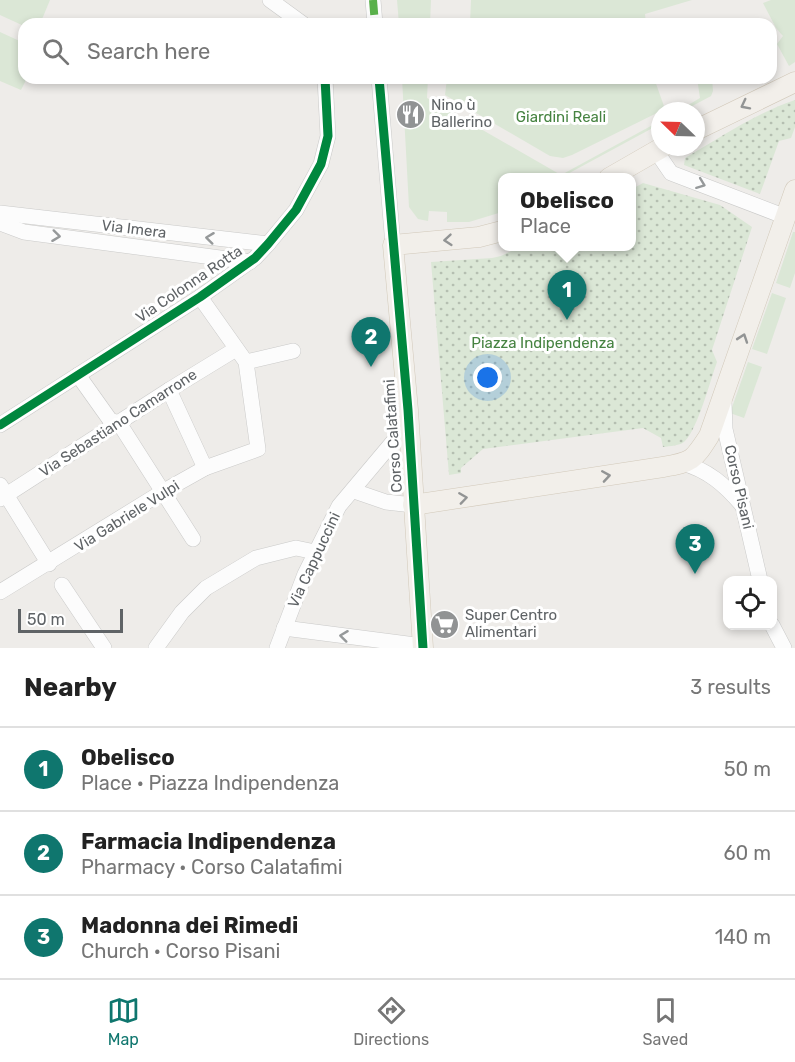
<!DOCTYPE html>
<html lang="en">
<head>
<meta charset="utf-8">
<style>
  :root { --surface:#fff; --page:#f2f2f2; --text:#222; --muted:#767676; --line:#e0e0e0; --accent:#0f766e }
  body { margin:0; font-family:Rubik,sans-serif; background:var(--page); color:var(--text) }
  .controls { position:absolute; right:18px; bottom:18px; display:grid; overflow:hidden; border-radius:12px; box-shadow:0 3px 9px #0003 }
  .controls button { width:54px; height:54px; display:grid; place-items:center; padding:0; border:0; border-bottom:2px solid var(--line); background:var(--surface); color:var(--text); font:30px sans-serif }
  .compass { position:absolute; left:651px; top:102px; width:54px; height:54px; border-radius:50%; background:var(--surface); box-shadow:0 3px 9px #0003; rotate:293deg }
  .scale { position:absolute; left:18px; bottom:15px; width:105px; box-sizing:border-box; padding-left:6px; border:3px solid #5f6366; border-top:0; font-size:16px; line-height:21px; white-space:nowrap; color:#5f6366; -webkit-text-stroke:4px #fff; paint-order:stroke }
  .you { position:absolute; left:488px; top:378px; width:21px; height:21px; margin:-15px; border:4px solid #fff; border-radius:50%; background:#1a73e8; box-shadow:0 0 0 9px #1a73e833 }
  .badge { display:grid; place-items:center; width:39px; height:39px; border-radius:50%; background:var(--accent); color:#fff; font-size:20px; font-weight:700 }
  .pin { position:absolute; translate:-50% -50px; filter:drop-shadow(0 2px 3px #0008) }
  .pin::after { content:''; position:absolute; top:32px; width:21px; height:18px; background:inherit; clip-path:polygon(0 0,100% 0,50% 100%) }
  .popup { position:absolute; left:498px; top:173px; width:138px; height:78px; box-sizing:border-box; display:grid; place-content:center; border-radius:12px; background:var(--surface); filter:drop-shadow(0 2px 4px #0005); font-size:20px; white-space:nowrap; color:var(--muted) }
  .popup b { font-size:22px; color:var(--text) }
  .popup::after { content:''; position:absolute; left:50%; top:100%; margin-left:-12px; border:12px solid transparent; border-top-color:var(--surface) }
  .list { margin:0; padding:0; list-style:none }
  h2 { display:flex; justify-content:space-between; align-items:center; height:78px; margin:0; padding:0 24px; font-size:26px }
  h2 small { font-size:20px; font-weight:400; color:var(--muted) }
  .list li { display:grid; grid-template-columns:39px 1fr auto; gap:18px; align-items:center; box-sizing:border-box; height:84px; padding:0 24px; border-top:2px solid var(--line) }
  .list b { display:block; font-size:22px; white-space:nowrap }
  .list p { margin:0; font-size:20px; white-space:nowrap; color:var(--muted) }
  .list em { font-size:20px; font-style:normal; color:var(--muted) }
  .icon { flex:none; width:33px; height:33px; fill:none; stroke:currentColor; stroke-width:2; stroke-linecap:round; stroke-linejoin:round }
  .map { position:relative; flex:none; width:795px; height:648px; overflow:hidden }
  .search { position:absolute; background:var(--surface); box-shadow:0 3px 9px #0003; left:18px; right:18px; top:18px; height:66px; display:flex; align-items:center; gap:15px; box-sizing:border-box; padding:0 21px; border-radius:18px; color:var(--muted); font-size:22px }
  .sheet { height:330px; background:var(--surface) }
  nav { display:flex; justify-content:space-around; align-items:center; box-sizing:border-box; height:84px; border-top:2px solid var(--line); background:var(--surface); font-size:16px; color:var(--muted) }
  nav a { display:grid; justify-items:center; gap:3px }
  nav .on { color:var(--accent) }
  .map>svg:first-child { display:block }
</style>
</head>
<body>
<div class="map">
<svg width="795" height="648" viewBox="0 0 795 648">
  <defs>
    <pattern id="park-dots" width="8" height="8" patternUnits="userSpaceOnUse" patternTransform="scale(1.5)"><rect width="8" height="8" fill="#dbe7d6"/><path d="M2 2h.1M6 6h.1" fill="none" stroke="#b5bfb1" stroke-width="1.8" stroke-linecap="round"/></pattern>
  </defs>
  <rect width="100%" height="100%" fill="#eeece9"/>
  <g fill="#dbe7d6">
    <polygon points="0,0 50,0 40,24 24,24 24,26 0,15"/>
    <polygon points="397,0 431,0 430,24 399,24"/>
    <polygon points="471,0 692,0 645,14 646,24 470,24"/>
    <polygon points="771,0 795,0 795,62 789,66 777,44 783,36 776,28 763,3"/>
    <polygon points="0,32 24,43 24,78 27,78 21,90 0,81"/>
    <polygon points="402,78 428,78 427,98 561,175 660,121 660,124 562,177 502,178 502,212 469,222 447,222 447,212 429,211 428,221 418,219 409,207"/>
    <polygon points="447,78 654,78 665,109 572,155 563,158 550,156 445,95"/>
    <polygon points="697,78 712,78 713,91 711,96 683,111 678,111 700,98"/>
    <polygon points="793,232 795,232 795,273 790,288 776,283"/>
    <polygon points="772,293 786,298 767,354 752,349"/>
    <polygon points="748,362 762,367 744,418 730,413"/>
  </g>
  <g fill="url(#park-dots)">
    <path d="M795 100V127L791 138 779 141 760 194 684 165 685 158C720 138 756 113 795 100Z"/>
    <path d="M643 183 720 205 752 227 712 350 717 362C710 381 698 428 685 441 680 446 670 446 663 447L661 438 643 428 483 449 461 468V473L449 475 431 262 492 258 501 256 519 247 632 246V189Z"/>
  </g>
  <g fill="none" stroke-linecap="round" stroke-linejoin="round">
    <defs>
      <g id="minor">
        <polyline points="270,0 303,24"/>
        <polyline points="373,0 375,24"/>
        <polyline points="379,78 393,245"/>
        <polyline points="656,151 671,173 786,217"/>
        <polyline points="0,213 268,244"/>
        <polyline points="0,223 24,232 250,262"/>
        <polyline points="246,362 293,351"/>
        <polyline points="78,375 110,420 119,423 193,539"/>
        <polyline points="169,390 205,468"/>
        <polyline points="724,402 725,429 760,580"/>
        <polyline points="0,425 200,297 255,258 268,244 296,210 321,164 328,136 325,78"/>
        <path d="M682 463C708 470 725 485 742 505"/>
        <polyline points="0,485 49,564"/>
        <polyline points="354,491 386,502 413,505"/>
        <polyline points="0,499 169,390 236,349"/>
        <polyline points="62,585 104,648"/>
        <polyline points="0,592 164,491 205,468 258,449 246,362 200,297"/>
        <polyline points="772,625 784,648"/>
        <polyline points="284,628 423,646"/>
        <polyline points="156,648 182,612 206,588 256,558 296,548 315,552"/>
        <polyline points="277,648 305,574 339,506 408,424"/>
      </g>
      <g id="major">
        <polyline points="696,130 795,82"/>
        <polyline points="609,178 663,147"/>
        <path d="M413 505 663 467C692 462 693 461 709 436L795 190"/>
        <polyline points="423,648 408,410 393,245 479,237 502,231"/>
      </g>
    </defs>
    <use href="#minor" stroke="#cacac9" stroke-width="16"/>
    <use href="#major" stroke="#d2c9ba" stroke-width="21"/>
    <use href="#minor" stroke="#fcfcfc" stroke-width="15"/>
    <use href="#major" stroke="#f2efea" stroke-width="20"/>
    <polyline stroke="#59b04a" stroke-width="8" stroke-dasharray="15 8" stroke-linecap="butt" points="373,0 375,24"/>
    <defs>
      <g id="cycleway">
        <polyline points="379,78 408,410 423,648"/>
        <polyline points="0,425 200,297 255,258 268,244 296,210 321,164 328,136 325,78"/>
      </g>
    </defs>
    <use href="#cycleway" stroke="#fff" stroke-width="13"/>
    <use href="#cycleway" stroke="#00873e" stroke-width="9"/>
  </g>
  <defs><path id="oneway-chevron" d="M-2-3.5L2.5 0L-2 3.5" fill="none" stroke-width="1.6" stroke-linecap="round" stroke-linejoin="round" transform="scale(1.5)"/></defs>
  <g stroke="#929494">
    <use href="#oneway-chevron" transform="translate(745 105) rotate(153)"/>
    <use href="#oneway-chevron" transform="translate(448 240) rotate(175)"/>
    <use href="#oneway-chevron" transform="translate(743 338) rotate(-71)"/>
    <use href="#oneway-chevron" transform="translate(606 476) rotate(-9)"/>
    <use href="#oneway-chevron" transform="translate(463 498) rotate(-8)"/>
  </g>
  <g stroke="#96999a">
    <use href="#oneway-chevron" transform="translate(701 184) rotate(21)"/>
    <use href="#oneway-chevron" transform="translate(56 236) rotate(7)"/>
    <use href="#oneway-chevron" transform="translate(210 238) rotate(-173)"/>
    <use href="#oneway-chevron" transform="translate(344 636) rotate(-173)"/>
  </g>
  <defs>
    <symbol id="restaurant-disc" viewBox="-11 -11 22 22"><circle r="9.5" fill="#919394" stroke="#fff"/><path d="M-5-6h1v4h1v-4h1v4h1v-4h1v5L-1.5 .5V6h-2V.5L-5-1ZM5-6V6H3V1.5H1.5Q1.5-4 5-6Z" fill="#fff"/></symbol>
    <symbol id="supermarket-disc" viewBox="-11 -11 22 22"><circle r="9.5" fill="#919394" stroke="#fff"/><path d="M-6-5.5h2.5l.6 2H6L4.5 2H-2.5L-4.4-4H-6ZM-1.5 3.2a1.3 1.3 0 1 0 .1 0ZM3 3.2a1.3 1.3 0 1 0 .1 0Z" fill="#fff"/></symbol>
  </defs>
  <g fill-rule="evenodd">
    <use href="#restaurant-disc" x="394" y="98" width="33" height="33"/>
    <use href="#supermarket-disc" x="428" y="608" width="33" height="33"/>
  </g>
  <g text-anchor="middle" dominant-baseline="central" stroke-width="6" stroke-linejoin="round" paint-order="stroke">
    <g font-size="15" fill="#5f6366" stroke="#fff" text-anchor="start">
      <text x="431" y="105">Nino ù<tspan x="431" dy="17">Ballerino</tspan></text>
      <text x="465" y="615">Super Centro<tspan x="465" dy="17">Alimentari</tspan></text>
    </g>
    <g font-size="15" fill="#468341" stroke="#fff">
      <text x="561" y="117">Giardini Reali</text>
      <text x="543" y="343">Piazza Indipendenza</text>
    </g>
    <g font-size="15" fill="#5f6366" stroke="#fff">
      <text transform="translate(134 229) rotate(7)">Via Imera</text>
      <text transform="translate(189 284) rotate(-34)">Via Colonna Rotta</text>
      <text transform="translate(118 423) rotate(-33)">Via Sebastiano Camarrone</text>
      <text transform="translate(393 436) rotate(-94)">Corso Calatafimi</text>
      <text transform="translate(739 487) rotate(77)">Corso Pisani</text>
      <text transform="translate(127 516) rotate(-32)">Via Gabriele Vulpi</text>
      <text transform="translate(314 560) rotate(-65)">Via Cappuccini</text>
    </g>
  </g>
</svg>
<div class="controls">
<button><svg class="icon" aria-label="locate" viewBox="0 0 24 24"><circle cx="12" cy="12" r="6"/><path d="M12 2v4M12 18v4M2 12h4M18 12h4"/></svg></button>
</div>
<svg class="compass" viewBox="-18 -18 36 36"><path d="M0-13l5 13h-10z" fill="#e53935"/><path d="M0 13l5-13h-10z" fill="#767676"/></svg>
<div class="scale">50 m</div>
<div class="you"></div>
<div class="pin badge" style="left:567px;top:320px">1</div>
<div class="popup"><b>Obelisco</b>Place</div>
<div class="pin badge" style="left:371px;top:367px">2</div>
<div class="pin badge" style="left:695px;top:574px">3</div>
<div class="search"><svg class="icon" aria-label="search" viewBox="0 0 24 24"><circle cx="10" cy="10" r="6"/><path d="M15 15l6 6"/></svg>Search here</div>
</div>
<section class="sheet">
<h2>Nearby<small>3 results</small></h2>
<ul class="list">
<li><span class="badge">1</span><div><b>Obelisco</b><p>Place · Piazza Indipendenza</p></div><em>50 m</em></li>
<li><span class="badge">2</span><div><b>Farmacia Indipendenza</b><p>Pharmacy · Corso Calatafimi</p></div><em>60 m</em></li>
<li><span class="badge">3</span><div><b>Madonna dei Rimedi</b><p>Church · Corso Pisani</p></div><em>140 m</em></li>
</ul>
</section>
<nav>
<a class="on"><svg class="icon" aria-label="map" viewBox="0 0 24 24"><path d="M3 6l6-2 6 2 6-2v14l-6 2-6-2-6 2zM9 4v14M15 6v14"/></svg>Map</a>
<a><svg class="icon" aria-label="directions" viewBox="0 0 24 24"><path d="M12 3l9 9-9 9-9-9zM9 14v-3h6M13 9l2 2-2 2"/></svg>Directions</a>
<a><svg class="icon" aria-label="saved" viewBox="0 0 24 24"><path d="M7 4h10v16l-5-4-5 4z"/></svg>Saved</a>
</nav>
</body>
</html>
